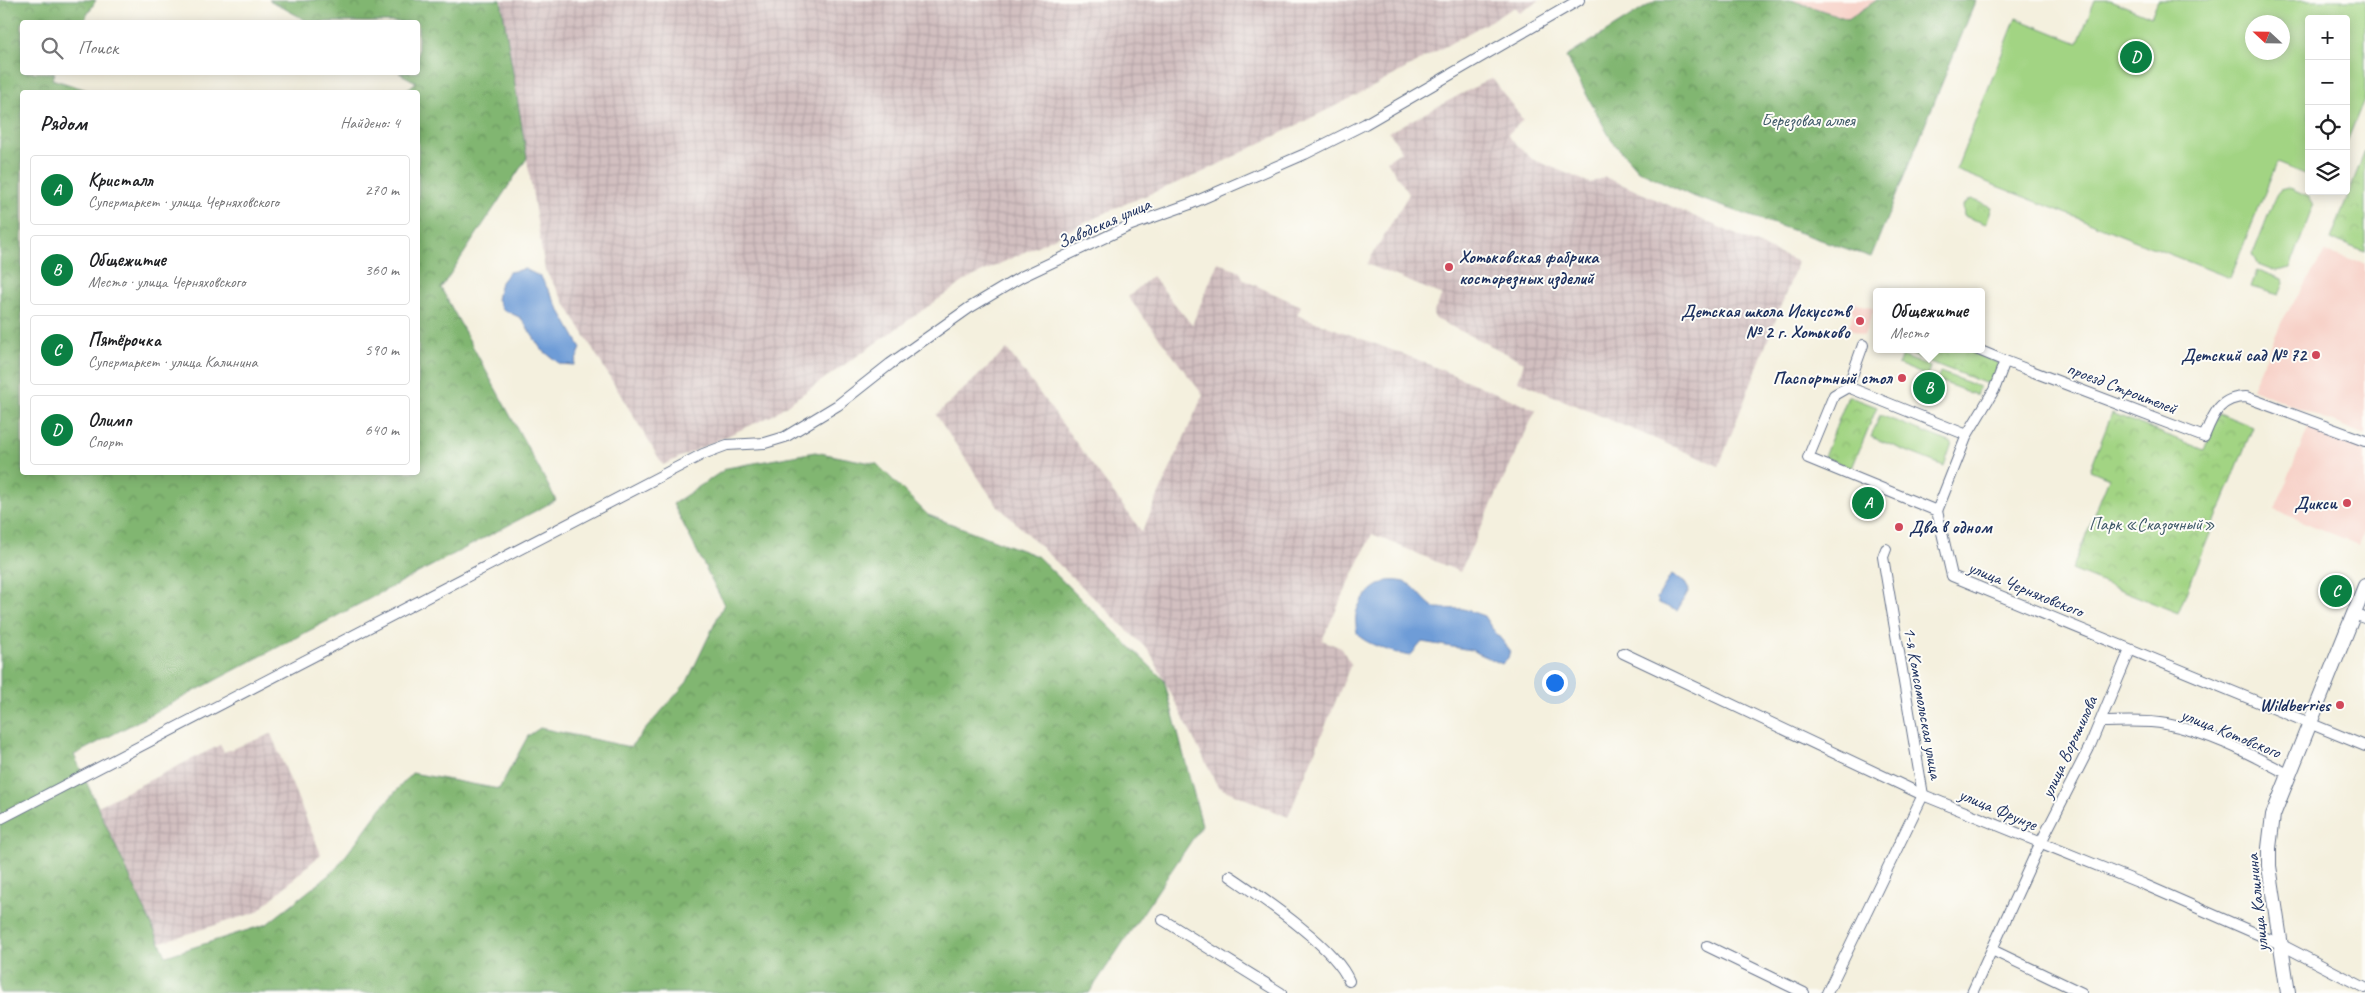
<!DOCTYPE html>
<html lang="ru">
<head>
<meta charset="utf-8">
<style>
  :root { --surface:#fff; --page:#f6f6f6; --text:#202124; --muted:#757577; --line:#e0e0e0; --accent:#0b8043 }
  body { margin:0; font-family:Caveat,sans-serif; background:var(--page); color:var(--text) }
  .controls { position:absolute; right:15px; top:15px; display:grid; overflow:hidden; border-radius:5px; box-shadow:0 2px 12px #0003 }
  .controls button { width:45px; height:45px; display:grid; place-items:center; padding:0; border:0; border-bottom:1px solid var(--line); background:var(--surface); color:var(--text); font:25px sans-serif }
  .compass { position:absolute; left:2245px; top:15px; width:45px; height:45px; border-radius:50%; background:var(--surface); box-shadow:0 2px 12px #0003; rotate:292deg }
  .you { position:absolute; left:1554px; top:682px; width:18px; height:18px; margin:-12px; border:4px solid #fff; border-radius:50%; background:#1a73e8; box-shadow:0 0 0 8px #1a73e833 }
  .badge { display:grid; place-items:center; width:32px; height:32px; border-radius:50%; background:var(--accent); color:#fff; font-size:16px; font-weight:700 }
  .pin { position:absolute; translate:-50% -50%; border:2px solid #fff; box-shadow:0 1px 5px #0006 }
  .popup { position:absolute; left:1873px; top:288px; width:112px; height:65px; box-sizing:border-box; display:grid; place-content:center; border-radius:5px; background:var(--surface); filter:drop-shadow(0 1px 4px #0005); font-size:16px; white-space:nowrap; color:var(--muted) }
  .popup b { font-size:19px; color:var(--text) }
  .popup::after { content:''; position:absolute; left:50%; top:100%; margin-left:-10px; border:10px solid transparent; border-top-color:var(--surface) }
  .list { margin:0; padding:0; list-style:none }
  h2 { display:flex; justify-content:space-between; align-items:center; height:65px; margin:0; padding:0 20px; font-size:21px }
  h2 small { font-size:16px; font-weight:400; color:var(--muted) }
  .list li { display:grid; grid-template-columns:32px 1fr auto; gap:15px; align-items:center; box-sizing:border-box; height:70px; margin:0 10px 10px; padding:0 10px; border:1px solid var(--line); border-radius:5px }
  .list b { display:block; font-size:19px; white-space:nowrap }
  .list p { margin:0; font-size:16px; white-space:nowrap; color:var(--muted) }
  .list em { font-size:16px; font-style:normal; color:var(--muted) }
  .icon { flex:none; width:28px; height:28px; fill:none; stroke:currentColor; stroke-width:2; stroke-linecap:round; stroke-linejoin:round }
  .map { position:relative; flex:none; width:2365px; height:993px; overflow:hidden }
  .search { position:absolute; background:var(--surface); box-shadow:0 2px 12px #0003; left:20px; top:20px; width:400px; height:55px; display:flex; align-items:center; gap:12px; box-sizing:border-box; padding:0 18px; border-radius:5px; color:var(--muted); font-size:19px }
  .panel { position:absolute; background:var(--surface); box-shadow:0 2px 12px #0003; left:20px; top:90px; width:400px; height:385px; border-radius:5px }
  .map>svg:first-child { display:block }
</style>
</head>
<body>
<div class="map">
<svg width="2365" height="993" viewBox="0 0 2365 993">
  <defs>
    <pattern id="industrial-grid" width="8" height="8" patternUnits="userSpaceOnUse" patternTransform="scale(1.25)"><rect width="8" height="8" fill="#d2bfc0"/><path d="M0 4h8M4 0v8" fill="none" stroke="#b4a4a7"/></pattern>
    <pattern id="forest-crowns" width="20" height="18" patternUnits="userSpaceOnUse" patternTransform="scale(1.25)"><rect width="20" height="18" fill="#81b671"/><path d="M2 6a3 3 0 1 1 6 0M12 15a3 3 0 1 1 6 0" fill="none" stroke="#699460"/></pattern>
    <pattern id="park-crowns" width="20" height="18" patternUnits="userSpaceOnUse" patternTransform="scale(1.25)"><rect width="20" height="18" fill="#a2d483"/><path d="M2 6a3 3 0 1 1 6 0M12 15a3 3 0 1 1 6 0" fill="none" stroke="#8bb674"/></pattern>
  </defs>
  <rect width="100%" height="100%" fill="#fdfcf7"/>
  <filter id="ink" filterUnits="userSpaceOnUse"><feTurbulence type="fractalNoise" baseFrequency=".02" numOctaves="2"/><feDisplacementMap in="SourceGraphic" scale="10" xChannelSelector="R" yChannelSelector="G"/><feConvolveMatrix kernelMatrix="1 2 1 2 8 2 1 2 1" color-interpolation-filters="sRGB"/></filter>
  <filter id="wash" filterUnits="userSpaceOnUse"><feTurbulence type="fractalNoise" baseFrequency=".0096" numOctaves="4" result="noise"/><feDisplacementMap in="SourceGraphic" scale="20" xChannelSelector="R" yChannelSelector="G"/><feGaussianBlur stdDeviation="1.12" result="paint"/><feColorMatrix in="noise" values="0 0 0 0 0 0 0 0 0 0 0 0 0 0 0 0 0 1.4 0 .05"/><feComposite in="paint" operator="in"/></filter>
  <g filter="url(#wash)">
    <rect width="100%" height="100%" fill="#f4f0de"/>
    <g fill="#f7d1c8">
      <polygon points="1791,0 1877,0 1848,19"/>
      <polygon points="2325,252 2365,264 2365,435 2252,389 2282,321"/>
      <polygon points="1852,301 1874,309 1864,335 1848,329 1854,312 1849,310"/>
      <polygon points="2309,426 2365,450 2365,530 2359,545 2275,510"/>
    </g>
    <g fill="url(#industrial-grid)">
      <polygon points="501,0 1540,0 1519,13 1515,7 1371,88 1201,173 1120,206 966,280 771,416 663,465 545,270"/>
      <polygon points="1492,78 1523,120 1507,135 1532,159 1590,183 1605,177 1798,262 1719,466 1518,381 1524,362 1436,319 1433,314 1442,295 1367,264 1409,194 1387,161 1402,151 1389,132"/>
      <polygon points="1218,262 1240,272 1244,280 1301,306 1297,315 1416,359 1536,410 1460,572 1372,534 1322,640 1341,648 1351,664 1288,817 1218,787 1150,652 996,504 936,415 1007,349 1142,532 1203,395 1128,297 1152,276 1192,325"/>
      <polygon points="271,734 321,854 257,912 158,943 94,808 220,745 224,752"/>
    </g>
    <g fill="#a2d483" stroke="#5e8270" fill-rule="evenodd">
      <path d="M2095 0H2110L2151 17 2158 0H2365V97L2346 144V19H2309V176L2277 163 2230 278 1956 170 2016 18 2078 43ZM2282 22V52H2252V22Z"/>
      <polygon points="2288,188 2308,197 2313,206 2290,268 2276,271 2258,264 2253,254 2276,195 2280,190"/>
      <polygon points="2257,270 2282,279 2284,283 2279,295 2251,287"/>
      <polygon points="1902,356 1930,367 1927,376 1898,364"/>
      <polygon points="1940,372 1979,387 1976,395 1937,380"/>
      <polygon points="1880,415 1952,443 1944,466 1871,437"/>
    </g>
    <g fill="url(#forest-crowns)" stroke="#4e7268">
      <polygon points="0,0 96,0 83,22 22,22 22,72 55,73 52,79 93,92 22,92 22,472 418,472 418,92 405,92 416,82 399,73 418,72 418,22 309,22 269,0 501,0 527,158 441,288 556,500 74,755 166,956 267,924 335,870 382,807 412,773 499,789 528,736 540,728 630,747 687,682 724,604 673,504 727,468 815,452 877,464 928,515 1037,556 1164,680 1202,825 1089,993 0,993"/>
      <polygon points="1657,0 1791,0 1848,19 1877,0 1976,0 1871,257 1692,196 1638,170 1612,141 1566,57"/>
    </g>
    <g fill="url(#park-crowns)" stroke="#5e8270">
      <polygon points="2365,151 2365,252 2331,239"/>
      <polygon points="1971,199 1992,207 1986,224 1964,216 1963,205"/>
      <polygon points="1896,349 1964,349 1999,363 1990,385"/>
      <polygon points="1848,396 1877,407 1852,468 1824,457"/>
      <polygon points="2112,413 2204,450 2219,413 2253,427 2178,613 2072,570 2109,478 2090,470"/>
    </g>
    <g fill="#6e9cd7" stroke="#44669a">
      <polygon points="525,269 541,277 581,348 574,365 560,364 541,349 521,318 502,309 497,299 501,282 509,272"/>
      <polygon points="1671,575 1684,581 1689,590 1677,611 1659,603 1657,598"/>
      <path d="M1387 581C1417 578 1415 595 1435 608L1464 609 1484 616 1491 627 1510 650 1508 658 1502 664 1471 650 1422 642 1410 656C1398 654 1368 645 1359 636 1356 633 1357 629 1356 625 1353 604 1369 589 1387 581Z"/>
    </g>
  </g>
  <g filter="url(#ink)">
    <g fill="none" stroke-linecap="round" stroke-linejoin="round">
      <defs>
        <g id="street">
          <polyline points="1976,349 2005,361"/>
          <polyline points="1848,387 1863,345"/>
          <polyline points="1967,435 1848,387 1834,395 1808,458 1937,511 1952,576 2365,746"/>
          <path d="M1937 511 1967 435 1994 390 2005 361 2204 437C2213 415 2219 397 2246 397L2365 441"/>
          <polyline points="2353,614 2365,618"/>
          <polyline points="1623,653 1923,795 2143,884 2280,944 2365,988"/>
          <path d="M2100 722C2122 722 2146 720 2166 724 2209 732 2250 754 2288 774"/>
          <polyline points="0,819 703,454 727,445 765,443 785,437 838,405 890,364 969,308 1021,277 1131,225 1190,204 1305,154 1365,124 1579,0"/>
          <path d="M1230 876C1262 898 1336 947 1349 981"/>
          <polyline points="1163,920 1281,993"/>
          <polyline points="1707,946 1804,993"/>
          <polyline points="1992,950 2082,993"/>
          <polyline points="1827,993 1923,795 1883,557 1886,549"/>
          <polyline points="1972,993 2040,844 2089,748 2130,650"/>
        </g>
        <polyline id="secondary" points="2288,993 2269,866 2269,848 2273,815 2365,586"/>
      </defs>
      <use href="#street" stroke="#67738b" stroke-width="12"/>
      <use href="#secondary" stroke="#67738b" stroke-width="16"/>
      <use href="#street" stroke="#fff" stroke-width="10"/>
      <use href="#secondary" stroke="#fff" stroke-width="14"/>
    </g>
  </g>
  <g fill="#d1495b" stroke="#fdfcf7" stroke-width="2">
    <circle cx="1449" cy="267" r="5"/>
    <circle cx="1860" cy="321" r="5"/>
    <circle cx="2316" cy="355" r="5"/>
    <circle cx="1902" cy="378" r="5"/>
    <circle cx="2347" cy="503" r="5"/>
    <circle cx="1899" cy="527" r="5"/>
    <circle cx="2340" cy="705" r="5"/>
  </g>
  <g text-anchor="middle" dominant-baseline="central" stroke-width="4" stroke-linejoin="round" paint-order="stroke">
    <g font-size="18" fill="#3d5867" stroke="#fdfcf7">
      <text x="1808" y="120">Березовая аллея</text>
      <text x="2152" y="524">Парк «Сказочный»</text>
    </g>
    <g font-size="18" fill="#1b2f5e" stroke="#fdfcf7">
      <text transform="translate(1104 223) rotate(-24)">Заводская улица</text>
      <text transform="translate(2122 388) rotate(21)">проезд Строителей</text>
      <text transform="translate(2026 589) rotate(22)">улица Черняховского</text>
      <text transform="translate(1923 703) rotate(80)">1-я Комсомольская улица</text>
      <text transform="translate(2231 733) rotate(22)">улица Котовского</text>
      <text transform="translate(2069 747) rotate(-65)">улица Ворошилова</text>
      <text transform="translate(1998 809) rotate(23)">улица Фрунзе</text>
      <text transform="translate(2257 903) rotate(-96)">улица Калинина</text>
    </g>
    <g font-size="18" font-weight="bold" fill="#1b2f5e" stroke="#fdfcf7" text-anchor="end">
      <text x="1459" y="257" text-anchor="start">Хотьковская фабрика<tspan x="1459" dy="21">косторезных изделий</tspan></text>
      <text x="1850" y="311">Детская школа Искусств<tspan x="1850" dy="21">№ 2 г. Хотьково</tspan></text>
      <text x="2306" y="355">Детский сад № 72</text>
      <text x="1892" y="378">Паспортный стол</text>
      <text x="2337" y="503">Дикси</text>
      <text x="1909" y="527" text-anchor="start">Два в одном</text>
      <text x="2330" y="705">Wildberries</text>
    </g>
  </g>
</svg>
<div class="controls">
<button>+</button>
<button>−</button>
<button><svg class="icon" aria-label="locate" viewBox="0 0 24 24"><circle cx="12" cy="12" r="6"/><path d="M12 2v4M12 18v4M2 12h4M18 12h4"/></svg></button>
<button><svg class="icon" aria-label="layers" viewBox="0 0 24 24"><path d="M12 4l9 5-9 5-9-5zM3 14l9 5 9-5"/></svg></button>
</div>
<svg class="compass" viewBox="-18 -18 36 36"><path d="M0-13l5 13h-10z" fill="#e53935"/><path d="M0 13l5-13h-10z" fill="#757577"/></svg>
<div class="you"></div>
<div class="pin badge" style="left:1868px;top:503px">A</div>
<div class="pin badge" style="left:1929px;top:388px">B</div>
<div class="popup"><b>Общежитие</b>Место</div>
<div class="pin badge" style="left:2336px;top:591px">C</div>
<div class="pin badge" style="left:2136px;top:57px">D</div>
<div class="search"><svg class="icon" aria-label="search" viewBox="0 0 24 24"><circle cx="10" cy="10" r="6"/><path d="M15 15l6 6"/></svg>Поиск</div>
<section class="panel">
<h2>Рядом<small>Найдено: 4</small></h2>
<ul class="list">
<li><span class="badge">A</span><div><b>Кристалл</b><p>Супермаркет · улица Черняховского</p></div><em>270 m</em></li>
<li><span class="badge">B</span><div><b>Общежитие</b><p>Место · улица Черняховского</p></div><em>360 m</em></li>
<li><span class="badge">C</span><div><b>Пятёрочка</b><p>Супермаркет · улица Калинина</p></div><em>590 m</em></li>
<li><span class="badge">D</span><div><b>Олимп</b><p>Спорт</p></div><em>640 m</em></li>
</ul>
</section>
</div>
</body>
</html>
